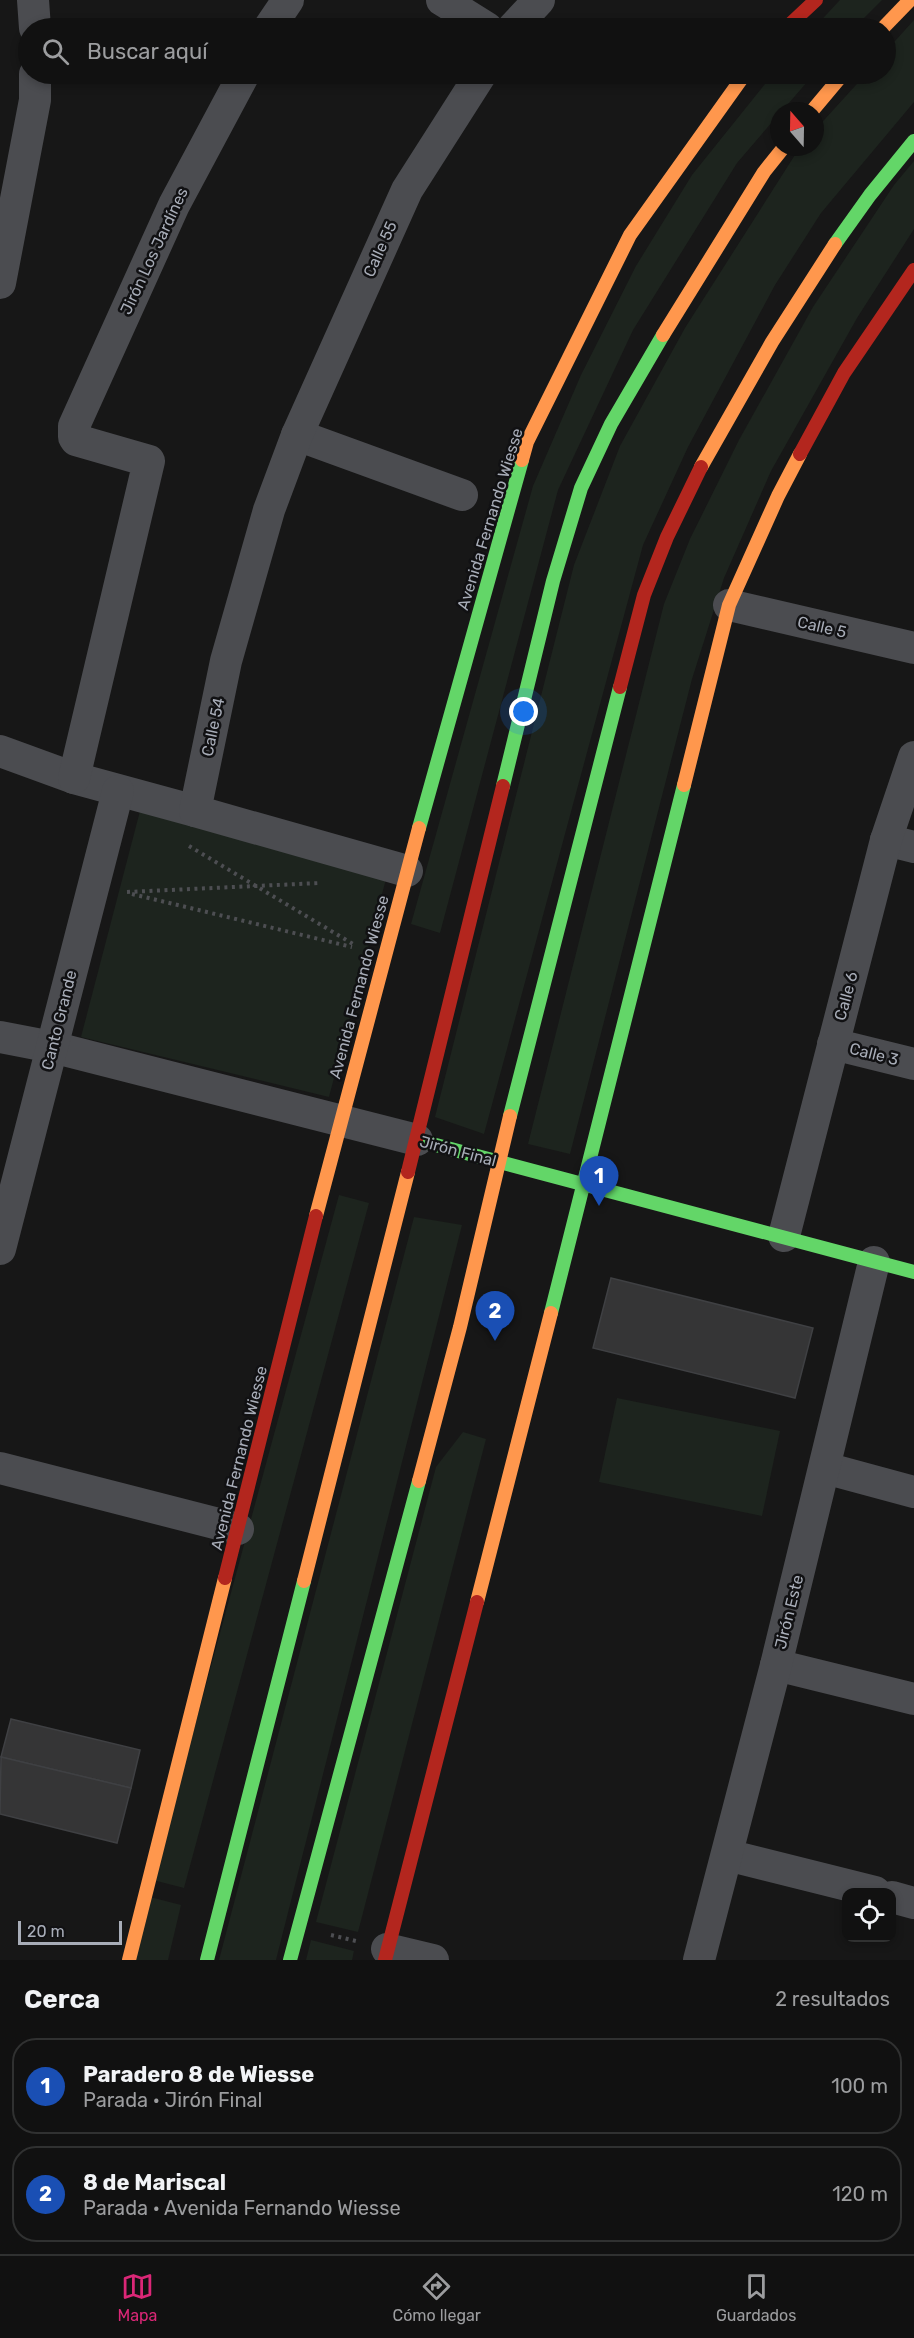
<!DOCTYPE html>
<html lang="es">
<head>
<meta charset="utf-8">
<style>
  :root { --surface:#111; --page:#1e1f1f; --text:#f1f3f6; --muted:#9c9d9f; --line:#303131; --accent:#db2777 }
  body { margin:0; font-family:Rubik,sans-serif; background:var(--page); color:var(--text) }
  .controls { position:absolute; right:18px; bottom:18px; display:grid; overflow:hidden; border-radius:12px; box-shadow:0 3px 9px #0003 }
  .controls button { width:54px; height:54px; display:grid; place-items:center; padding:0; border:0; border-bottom:2px solid var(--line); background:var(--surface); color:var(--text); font:30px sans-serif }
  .compass { position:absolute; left:770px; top:102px; width:54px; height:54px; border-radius:50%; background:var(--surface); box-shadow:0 3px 9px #0003; rotate:340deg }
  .scale { position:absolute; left:18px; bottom:15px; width:104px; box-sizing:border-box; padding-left:6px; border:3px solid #a8adb8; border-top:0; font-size:16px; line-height:21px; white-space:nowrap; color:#a8adb8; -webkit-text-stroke:4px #111113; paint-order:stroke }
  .you { position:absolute; left:524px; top:712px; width:21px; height:21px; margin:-15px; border:4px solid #fff; border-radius:50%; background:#1a73e8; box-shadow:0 0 0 9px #1a73e833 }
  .badge { display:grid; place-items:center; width:39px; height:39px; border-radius:50%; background:var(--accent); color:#fff; font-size:20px; font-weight:700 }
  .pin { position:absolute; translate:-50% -50px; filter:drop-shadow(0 2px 3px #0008) }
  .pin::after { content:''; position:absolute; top:32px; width:21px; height:18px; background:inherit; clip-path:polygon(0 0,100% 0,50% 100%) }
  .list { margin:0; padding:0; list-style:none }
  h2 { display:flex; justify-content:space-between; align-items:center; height:78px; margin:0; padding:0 24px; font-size:26px }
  h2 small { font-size:20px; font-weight:400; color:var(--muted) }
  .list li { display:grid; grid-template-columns:39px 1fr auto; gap:18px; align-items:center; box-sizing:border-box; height:96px; margin:0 12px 12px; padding:0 12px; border:2px solid var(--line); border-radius:24px }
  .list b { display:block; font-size:22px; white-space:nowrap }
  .list p { margin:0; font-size:20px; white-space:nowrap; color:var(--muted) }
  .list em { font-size:20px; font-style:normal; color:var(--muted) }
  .icon { flex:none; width:33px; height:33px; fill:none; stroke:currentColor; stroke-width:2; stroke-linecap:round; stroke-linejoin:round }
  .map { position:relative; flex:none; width:914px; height:1960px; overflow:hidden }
  .search { position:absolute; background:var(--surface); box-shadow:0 3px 9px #0003; left:18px; right:18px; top:18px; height:66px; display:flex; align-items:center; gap:15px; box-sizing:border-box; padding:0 21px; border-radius:33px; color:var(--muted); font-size:22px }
  .sheet { height:294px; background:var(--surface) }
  nav { display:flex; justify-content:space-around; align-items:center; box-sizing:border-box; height:84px; border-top:2px solid var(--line); background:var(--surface); font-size:16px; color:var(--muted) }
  nav a { display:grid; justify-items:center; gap:3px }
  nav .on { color:var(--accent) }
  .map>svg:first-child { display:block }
</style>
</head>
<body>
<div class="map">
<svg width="914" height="1960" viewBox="0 0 914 1960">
  <rect width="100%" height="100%" fill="#171717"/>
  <g fill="#1d241e">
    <polygon points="840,0 882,0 854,28 814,28"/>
    <polygon points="914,20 914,102 821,213 775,285 688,447 643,545 484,1134 435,1117 574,565 620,446 685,328 800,147 815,147 815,130 866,74 886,74 886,51"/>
    <polygon points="773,74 814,74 782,111 779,111 779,114 737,163 633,330 558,490 440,933 411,924 533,486 581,375 636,266 692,175"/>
    <polygon points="914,161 914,229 857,318 771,471 724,578 692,679 570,1154 528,1144 664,604 690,539 739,440 813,307 894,185"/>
    <polygon points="140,811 387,875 329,1097 81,1037"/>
    <polygon points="339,1195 369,1203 184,1888 153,1880"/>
    <polygon points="414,1217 462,1225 276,1960 219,1960"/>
    <polygon points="617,1398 780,1431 762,1516 599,1482"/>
    <polygon points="463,1432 486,1439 358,1932 316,1922 436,1467"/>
    <polygon points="150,1897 181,1905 168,1960 134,1960"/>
    <polygon points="311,1940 354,1951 352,1960 306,1960"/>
  </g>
  <g fill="#353536" stroke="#3f4043" stroke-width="1.5">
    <polygon points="611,1278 813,1328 795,1398 593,1348"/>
    <polygon points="11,1719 140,1750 131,1788 1,1757"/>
    <polygon points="1,1757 131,1788 117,1843 0,1814"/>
  </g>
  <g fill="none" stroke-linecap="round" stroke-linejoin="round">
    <g stroke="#4d4e52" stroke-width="4" stroke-dasharray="3 4.5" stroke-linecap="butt">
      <polyline points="189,846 353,944"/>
      <polyline points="127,892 320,883"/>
      <polyline points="132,894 352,947"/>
      <polyline points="331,1935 356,1941"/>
    </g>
    <g stroke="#4b4c50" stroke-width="32">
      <polyline points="33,0 35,28"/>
      <polyline points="442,0 487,28"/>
      <polyline points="269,28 288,0"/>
      <polyline points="513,28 539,0"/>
      <polyline points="0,283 35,100 35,74"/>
      <polyline points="297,435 462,495"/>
      <polyline points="729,605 914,648"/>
      <polyline points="0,751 74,778 195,811"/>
      <polyline points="74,778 149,461 76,440 74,437 74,426 174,205 244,74"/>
      <polyline points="886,840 914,847"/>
      <polyline points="407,871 195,811 226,661 269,510 297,435 407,190 481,74"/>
      <polyline points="0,1037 52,1047 417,1140"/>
      <polyline points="833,1044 914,1064"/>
      <polyline points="784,1236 886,840 914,757"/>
      <polyline points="0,1249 118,791"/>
      <polyline points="0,1468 238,1529"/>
      <polyline points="825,1468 914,1492"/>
      <polyline points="776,1665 914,1699"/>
      <polyline points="727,1855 875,1892"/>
      <polyline points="892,1897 914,1903"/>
      <polyline points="387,1949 433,1960"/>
      <polyline points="699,1960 776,1665 874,1262"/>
    </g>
    <g stroke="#63d668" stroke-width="14">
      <polyline points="835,244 870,195 914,141"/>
      <polyline points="503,786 553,581 581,488 611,424 663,335"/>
      <polyline points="419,828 522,460"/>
      <polyline points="510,1116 620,687"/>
      <polyline points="417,1140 914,1272"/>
      <polyline points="551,1313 684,785"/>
      <polyline points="207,1960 304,1581"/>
      <polyline points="290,1960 419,1481"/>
    </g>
    <g stroke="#ff974d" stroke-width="14">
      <polyline points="883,28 910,0"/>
      <polyline points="812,111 843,74"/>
      <polyline points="663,335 764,172 784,147"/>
      <polyline points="522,460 527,442 630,235 745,74"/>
      <polyline points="701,467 772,342 835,244"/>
      <polyline points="684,785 729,605 778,496 800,454"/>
      <polyline points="316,1216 419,828"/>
      <polyline points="419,1481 460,1327 510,1116"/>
      <polyline points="304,1581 408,1172"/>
      <polyline points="477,1602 551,1313"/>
      <polyline points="129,1960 225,1578"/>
    </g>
    <g stroke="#b3261e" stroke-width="14">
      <polyline points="786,28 816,0"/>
      <polyline points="800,454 844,373 914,270"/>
      <polyline points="620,687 644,595 667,537 701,467"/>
      <polyline points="408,1172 503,786"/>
      <polyline points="225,1578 316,1216"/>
      <polyline points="385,1960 477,1602"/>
    </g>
  </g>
  <g text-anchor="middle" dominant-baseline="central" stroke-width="5" stroke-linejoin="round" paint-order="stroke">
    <g font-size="16" fill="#a8adb8" stroke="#111113">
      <text transform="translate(380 249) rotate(-66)">Calle 55</text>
      <text transform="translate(154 251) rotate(-65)">Jirón Los Jardínes</text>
      <text transform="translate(490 519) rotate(-73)">Avenida Fernando Wiesse</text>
      <text transform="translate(822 627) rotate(13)">Calle 5</text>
      <text transform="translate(213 727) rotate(-78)">Calle 54</text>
      <text transform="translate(359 987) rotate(-75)">Avenida Fernando Wiesse</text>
      <text transform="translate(846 996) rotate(-75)">Calle 6</text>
      <text transform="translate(59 1020) rotate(-76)">Canto Grande</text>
      <text transform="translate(874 1054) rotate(14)">Calle 3</text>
      <text transform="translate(458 1151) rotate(15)">Jirón Final</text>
      <text transform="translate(239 1458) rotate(-76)">Avenida Fernando Wiesse</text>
      <text transform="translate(789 1612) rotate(-76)">Jirón Este</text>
    </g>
  </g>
</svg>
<div class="controls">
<button><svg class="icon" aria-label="locate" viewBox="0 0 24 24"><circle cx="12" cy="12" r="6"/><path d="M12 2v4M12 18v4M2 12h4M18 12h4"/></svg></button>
</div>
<svg class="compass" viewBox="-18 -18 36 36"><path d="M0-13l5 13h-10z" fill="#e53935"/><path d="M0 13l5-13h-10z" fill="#9c9d9f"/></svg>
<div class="scale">20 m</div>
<div class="you"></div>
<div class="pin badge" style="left:599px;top:1206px;background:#1a4fb4">1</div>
<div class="pin badge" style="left:495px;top:1341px;background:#1a4fb4">2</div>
<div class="search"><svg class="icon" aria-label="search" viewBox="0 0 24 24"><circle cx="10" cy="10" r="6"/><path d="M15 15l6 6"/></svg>Buscar aquí</div>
</div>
<section class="sheet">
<h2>Cerca<small>2 resultados</small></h2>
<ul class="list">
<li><span class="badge" style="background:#1a4fb4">1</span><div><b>Paradero 8 de Wiesse</b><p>Parada · Jirón Final</p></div><em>100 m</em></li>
<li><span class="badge" style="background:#1a4fb4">2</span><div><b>8 de Mariscal</b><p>Parada · Avenida Fernando Wiesse</p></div><em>120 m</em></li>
</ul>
</section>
<nav>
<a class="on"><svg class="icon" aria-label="map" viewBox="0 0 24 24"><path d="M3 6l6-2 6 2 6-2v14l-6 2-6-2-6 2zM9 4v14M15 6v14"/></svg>Mapa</a>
<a><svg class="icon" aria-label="directions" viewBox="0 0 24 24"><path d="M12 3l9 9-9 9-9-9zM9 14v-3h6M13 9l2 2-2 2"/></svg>Cómo llegar</a>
<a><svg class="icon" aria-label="saved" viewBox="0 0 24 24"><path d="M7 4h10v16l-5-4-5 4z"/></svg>Guardados</a>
</nav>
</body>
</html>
